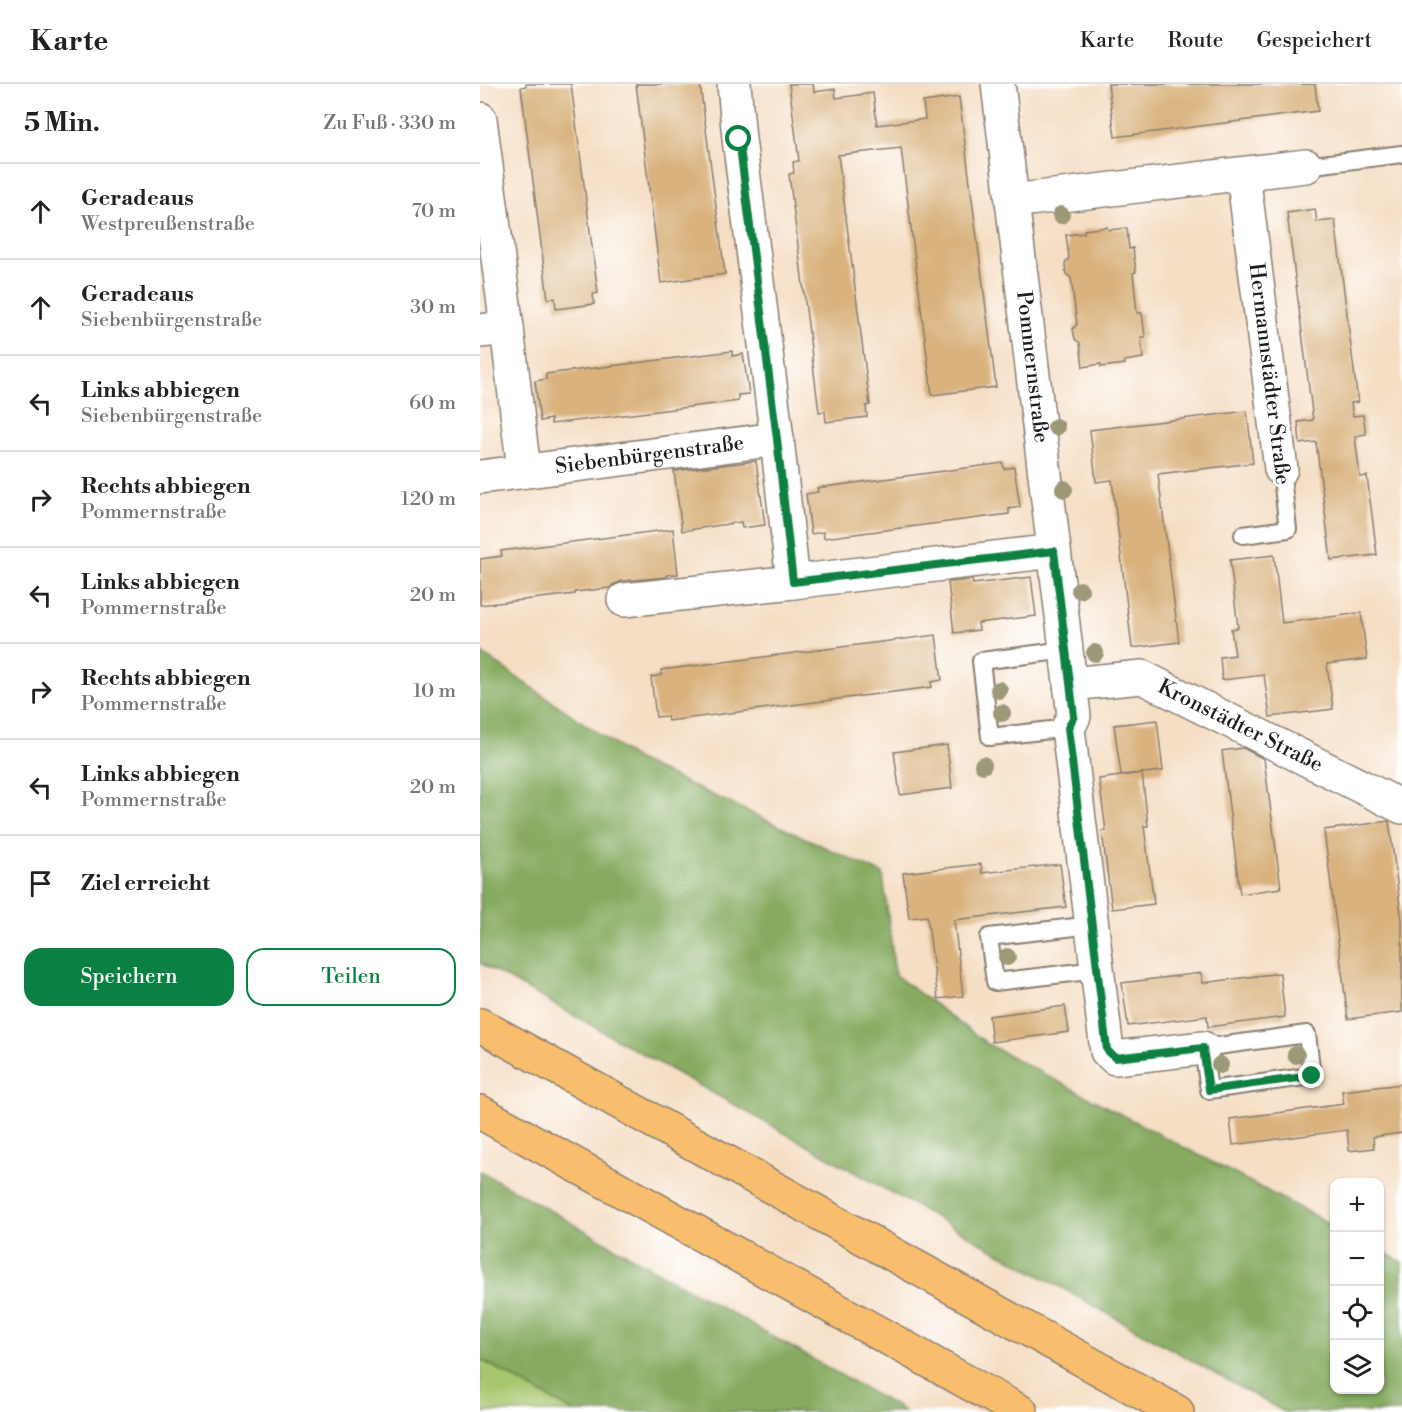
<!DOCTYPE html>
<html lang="de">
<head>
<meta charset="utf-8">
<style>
  :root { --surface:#fff; --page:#f2f2f2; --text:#202124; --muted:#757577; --line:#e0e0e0; --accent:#0b8043 }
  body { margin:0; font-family:"Libre Bodoni",serif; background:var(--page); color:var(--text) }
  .controls { position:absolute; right:18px; bottom:18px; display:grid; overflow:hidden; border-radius:12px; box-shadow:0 2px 4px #0004 }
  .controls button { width:54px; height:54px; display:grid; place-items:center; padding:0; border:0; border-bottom:2px solid var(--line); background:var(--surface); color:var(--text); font:30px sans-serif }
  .stop { position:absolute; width:18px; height:18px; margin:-14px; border:4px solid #0b8043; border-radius:50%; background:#fff }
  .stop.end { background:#0b8043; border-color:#fff; box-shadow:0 2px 6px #0008 }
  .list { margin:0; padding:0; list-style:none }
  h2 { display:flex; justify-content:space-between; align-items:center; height:78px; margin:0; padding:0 24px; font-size:26px }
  h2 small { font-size:20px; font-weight:400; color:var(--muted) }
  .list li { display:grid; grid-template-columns:39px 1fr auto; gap:18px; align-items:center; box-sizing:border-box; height:96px; padding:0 24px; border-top:2px solid var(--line) }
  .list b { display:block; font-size:22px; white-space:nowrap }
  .list p { margin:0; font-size:20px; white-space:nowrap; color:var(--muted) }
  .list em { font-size:20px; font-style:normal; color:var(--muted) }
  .actions { display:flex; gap:12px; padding:18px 24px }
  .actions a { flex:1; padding:14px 0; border:2px solid var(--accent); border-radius:18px; text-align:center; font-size:21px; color:var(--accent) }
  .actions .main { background:var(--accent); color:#fff }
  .icon { flex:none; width:33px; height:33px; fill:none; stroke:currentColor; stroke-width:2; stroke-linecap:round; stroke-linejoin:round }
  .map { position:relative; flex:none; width:922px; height:1328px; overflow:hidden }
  header { display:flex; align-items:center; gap:36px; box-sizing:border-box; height:84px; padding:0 30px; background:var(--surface); border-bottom:2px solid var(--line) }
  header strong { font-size:28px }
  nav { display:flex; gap:33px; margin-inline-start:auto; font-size:21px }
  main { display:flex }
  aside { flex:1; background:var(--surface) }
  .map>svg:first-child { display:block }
</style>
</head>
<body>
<header>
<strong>Karte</strong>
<nav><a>Karte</a><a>Route</a><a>Gespeichert</a></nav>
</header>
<main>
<aside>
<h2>5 Min.<small>Zu Fuß · 330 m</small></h2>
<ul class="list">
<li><svg class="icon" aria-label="ahead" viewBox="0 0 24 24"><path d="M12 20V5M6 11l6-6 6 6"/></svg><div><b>Geradeaus</b><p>Westpreußenstraße</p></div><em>70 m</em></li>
<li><svg class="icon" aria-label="ahead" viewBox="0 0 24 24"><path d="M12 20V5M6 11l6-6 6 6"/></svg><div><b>Geradeaus</b><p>Siebenbürgenstraße</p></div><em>30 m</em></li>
<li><svg class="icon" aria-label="left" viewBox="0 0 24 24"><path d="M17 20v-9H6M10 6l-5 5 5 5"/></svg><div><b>Links abbiegen</b><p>Siebenbürgenstraße</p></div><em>60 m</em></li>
<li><svg class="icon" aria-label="right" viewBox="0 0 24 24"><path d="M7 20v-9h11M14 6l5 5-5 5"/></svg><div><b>Rechts abbiegen</b><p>Pommernstraße</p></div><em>120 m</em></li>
<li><svg class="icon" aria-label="left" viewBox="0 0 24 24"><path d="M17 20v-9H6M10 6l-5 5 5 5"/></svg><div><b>Links abbiegen</b><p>Pommernstraße</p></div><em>20 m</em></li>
<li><svg class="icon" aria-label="right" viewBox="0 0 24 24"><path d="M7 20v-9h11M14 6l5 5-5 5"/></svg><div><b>Rechts abbiegen</b><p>Pommernstraße</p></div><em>10 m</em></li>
<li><svg class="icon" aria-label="left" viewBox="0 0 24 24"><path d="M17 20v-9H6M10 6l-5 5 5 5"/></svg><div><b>Links abbiegen</b><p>Pommernstraße</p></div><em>20 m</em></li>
<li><svg class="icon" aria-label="arrive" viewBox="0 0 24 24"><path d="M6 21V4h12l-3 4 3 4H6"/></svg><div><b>Ziel erreicht</b></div></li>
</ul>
<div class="actions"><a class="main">Speichern</a><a>Teilen</a></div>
</aside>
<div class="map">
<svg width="922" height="1328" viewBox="0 0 922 1328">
  <rect width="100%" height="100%" fill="#fff"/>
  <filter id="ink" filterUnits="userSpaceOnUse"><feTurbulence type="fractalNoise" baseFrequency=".0167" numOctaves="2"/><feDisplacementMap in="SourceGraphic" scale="12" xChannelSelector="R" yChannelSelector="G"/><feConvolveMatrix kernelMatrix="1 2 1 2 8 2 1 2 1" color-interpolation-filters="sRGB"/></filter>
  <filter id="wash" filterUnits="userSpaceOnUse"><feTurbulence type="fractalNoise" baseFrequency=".008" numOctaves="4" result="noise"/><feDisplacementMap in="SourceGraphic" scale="24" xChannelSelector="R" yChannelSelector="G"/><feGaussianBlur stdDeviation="1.35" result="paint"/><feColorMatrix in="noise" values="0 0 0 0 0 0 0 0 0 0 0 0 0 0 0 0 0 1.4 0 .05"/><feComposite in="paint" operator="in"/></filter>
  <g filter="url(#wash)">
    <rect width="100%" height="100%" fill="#f5dec4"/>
    <polygon fill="#a8c66d" stroke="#627144" stroke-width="1.5" points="0,1275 94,1328 0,1328"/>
    <g fill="#86ab60" stroke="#51643e" stroke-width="1.5">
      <polygon points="0,568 159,677 403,790 415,891 509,961 854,1142 854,1306 900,1306 900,1166 922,1178 922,1328 804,1328 0,879"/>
      <polygon points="0,1087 426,1328 94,1328 0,1275"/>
    </g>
    <g id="blocks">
      <g fill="#d9b27e">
        <polygon points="46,0 91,0 118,209 113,210 114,220 76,225 75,214 68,215 41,3 46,2"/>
        <polygon points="156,0 220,0 245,190 181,199"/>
        <polygon points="309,0 333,0 334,8 355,5 356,14 393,9 397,41 445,35 443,18 479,13 516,303 452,311 421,64 358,71 390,321 386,322 387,333 346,338 345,327 339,328 309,90 314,89 313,78 319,77"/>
        <polygon points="628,0 835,0 838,27 635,53"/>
        <polygon points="835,125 837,138 855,136 878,318 871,319 873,332 883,331 886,350 875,352 880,393 887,392 897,471 851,476 836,358 820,360 818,338 833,336 807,129"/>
        <polygon points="627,143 628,146 647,144 649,165 653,164 656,188 653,189 657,229 662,229 665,253 661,253 663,274 644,277 645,280 621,283 621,280 603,283 600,259 595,255 593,245 597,240 591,194 586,190 585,179 589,174 586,151 604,149 604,146"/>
        <polygon points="252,267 252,272 263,270 269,310 258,311 258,317 71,340 71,335 60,337 55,297 66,295 66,290"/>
        <polygon points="767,327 773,379 678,390 699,558 652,564 632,396 616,398 610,346"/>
        <polygon points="276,377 285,441 262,444 261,438 202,447 194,387"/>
        <polygon points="523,379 524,385 534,383 540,423 529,425 529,430 344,454 343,448 331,450 326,410 338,408 337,404"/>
        <polygon points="193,445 198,490 187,491 187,493 142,497 133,501 130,504 95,508 95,510 0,521 0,475 22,472 21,467"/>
        <polygon points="794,471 802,539 881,529 887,575 847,580 853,625 790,633 784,591 742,596 740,573 755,571 751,545 758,544 750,476"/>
        <polygon points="551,493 556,532 498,539 499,546 474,549 468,498 492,496 493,500"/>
        <polygon points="456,551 462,596 451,598 452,603 188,637 187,632 176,633 171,593 182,591 181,586"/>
        <polygon points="677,636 683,687 641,691 634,641"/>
        <polygon points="467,661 472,704 420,711 414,668"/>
        <polygon points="763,664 784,675 801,804 760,810 742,667"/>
        <polygon points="662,689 668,742 664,742 674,820 632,825 622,747 626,747 619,695"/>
        <polygon points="909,737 922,837 922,928 868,935 844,746"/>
        <polygon points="501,780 502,789 580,780 586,823 474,836 483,912 458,915 447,832 429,834 423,789"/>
        <polygon points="721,889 723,899 800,889 805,933 728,943 727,932 648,942 642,899"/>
        <polygon points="585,922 589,948 512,958 509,932"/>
        <polygon points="922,1000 922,1049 893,1053 894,1064 869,1067 867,1046 753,1061 750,1035 864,1020 862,1007"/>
      </g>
    </g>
  </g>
  <g filter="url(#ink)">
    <use href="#blocks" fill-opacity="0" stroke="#887d70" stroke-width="1.5"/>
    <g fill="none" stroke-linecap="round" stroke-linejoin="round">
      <defs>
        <g id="service">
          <polyline points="826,82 922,70"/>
          <polyline points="763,451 808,445 801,385"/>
          <polyline points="586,566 501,577 510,653 588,644"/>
          <polyline points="612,841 509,853 515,898 617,886"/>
          <polygon points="827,950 832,992 729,1006 723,964"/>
        </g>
        <g id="minor">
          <polyline points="254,0 259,55 297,355 313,498 574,467"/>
          <path id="s1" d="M518 0 594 632 588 644 627 967 635 974 723 964"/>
          <polyline points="0,35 27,244"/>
          <polyline points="763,90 801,385"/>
          <polyline points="532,117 826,82"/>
          <polyline points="0,247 27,244 44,387"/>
          <path id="s2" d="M0 393 297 355"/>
          <polyline points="144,516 313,498"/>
          <path id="s3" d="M590 600 662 593 922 723"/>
        </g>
        <g id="motorway">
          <polyline points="0,941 697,1328"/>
          <polyline points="0,1028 541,1328"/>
        </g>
      </defs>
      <use href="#service" stroke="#887d70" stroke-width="20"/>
      <use href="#minor" stroke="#887d70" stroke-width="36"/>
      <use href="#motorway" stroke="#887d70" stroke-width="36"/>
      <use href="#service" stroke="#fff" stroke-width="16"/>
      <use href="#minor" stroke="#fff" stroke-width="33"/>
      <use href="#motorway" stroke="#f9be6d" stroke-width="33"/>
    </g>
    <g fill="#9c9979">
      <circle cx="581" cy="131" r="9"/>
      <circle cx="576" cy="343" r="9"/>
      <circle cx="584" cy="405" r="9"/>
      <circle cx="600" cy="506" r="9"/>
      <circle cx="615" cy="569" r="9"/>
      <circle cx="519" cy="606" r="9"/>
      <circle cx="522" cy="629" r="9"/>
      <circle cx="503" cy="681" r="9"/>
      <circle cx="527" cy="873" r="9"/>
      <circle cx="816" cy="971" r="9"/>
      <circle cx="740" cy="981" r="9"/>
    </g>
  </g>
  <g fill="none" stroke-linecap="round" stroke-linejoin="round" filter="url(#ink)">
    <polyline stroke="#0b8043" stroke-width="8" points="259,55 297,355 313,498 574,467 594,632 588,644 627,966 635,974 723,964 729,1006 832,992"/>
  </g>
  <g text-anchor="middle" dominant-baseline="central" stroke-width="6" stroke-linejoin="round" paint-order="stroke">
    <g font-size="21" fill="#1c1c1c" stroke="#fff">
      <text stroke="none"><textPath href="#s1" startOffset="285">Pommernstraße</textPath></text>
      <text transform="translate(789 290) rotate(83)">Hermannstädter Straße</text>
      <text stroke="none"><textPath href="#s2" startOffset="171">Siebenbürgenstraße</textPath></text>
      <text stroke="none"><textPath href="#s3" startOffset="182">Kronstädter Straße</textPath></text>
    </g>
  </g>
</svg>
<div class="controls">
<button>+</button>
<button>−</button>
<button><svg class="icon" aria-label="locate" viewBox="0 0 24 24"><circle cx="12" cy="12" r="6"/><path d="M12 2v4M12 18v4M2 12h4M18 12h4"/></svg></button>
<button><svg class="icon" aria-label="layers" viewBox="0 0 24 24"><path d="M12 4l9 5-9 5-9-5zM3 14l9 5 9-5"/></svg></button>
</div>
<div class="stop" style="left:259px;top:55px"></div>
<div class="stop end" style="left:832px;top:992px"></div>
</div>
</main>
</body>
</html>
